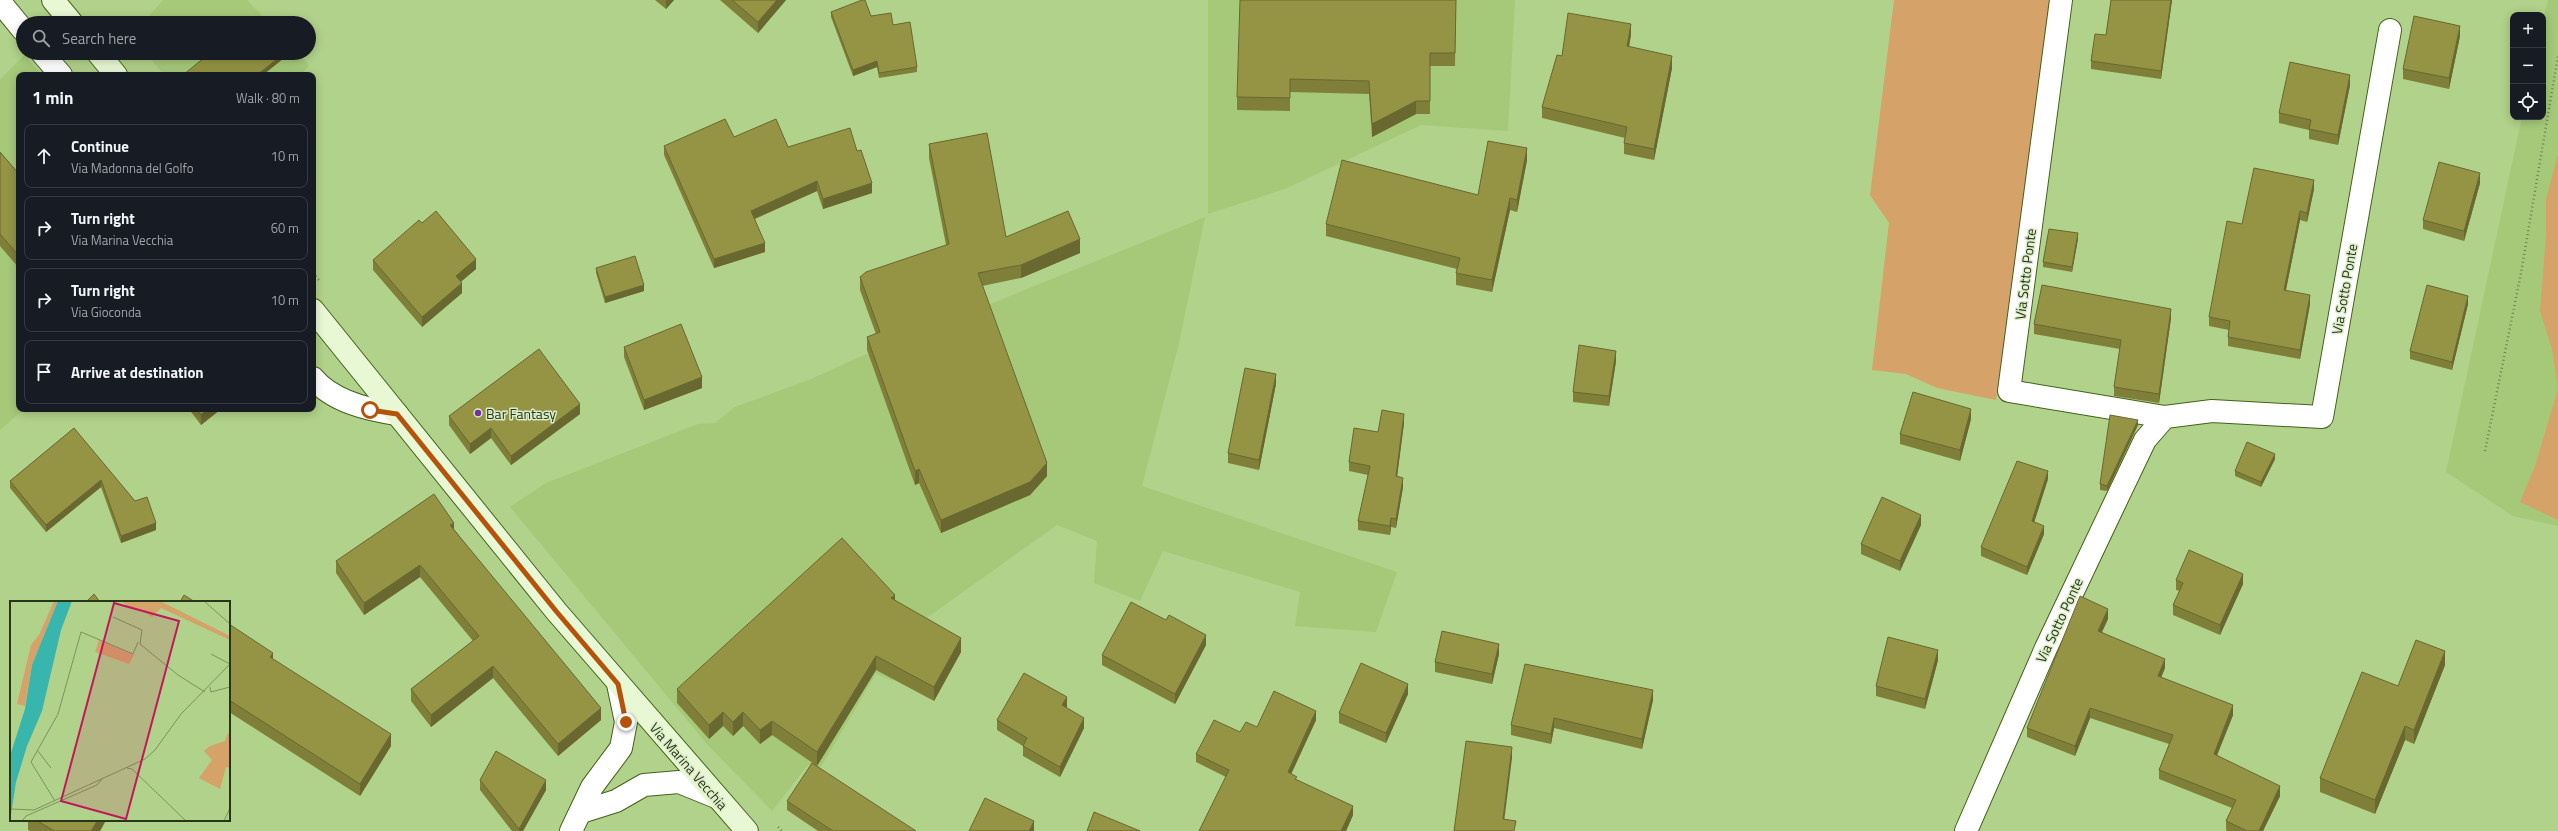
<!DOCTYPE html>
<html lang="en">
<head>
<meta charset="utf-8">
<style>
  :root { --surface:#171b24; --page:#20242c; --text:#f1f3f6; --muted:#9ea1a6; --line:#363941 }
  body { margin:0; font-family:"Titillium Web",sans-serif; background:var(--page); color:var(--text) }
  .controls { position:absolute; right:12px; top:12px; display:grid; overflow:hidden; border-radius:8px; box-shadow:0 2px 10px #0003 }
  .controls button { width:36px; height:36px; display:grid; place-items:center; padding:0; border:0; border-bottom:1px solid var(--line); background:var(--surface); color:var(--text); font:20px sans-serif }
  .stop { position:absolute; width:12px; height:12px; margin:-9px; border:3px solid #b45309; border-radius:50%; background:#fff }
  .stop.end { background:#b45309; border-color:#fff; box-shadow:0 1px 4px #0008 }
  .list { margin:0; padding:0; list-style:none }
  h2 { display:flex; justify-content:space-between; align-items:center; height:52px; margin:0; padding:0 16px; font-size:17px }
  h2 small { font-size:13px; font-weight:400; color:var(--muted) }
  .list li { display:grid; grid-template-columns:26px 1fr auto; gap:12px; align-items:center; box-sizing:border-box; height:64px; margin:0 8px 8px; padding:0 8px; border:1px solid var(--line); border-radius:8px }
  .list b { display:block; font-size:15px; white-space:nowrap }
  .list p { margin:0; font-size:13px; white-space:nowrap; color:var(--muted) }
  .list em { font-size:13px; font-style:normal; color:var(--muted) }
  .icon { flex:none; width:22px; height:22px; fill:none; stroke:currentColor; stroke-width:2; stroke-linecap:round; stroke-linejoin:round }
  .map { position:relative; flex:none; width:2558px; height:831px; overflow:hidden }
  .search { position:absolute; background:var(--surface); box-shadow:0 2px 10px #0003; left:16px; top:16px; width:300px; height:44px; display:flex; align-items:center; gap:10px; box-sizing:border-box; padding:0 14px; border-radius:22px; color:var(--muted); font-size:15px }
  .panel { position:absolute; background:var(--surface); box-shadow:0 2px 10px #0003; left:16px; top:72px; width:300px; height:340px; border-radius:8px }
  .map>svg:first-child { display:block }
</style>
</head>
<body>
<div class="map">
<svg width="2558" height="831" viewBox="0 0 2558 831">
  <rect width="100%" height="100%" fill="#b1d28a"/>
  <g fill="#a5c979">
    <polygon points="163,0 247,0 269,23 143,23"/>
    <polygon points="1208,0 1515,0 1508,131 1421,125 1285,189 1208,214"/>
    <polygon points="2548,0 2558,0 2558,526 2513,516 2446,472 2522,117 2543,117 2543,21"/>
    <polygon points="146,53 298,53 309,65 301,75 164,75"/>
    <polygon points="24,55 42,75 19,75 19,409 24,409 0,430 0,80"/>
    <polygon points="1205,217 1179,343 1142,486 1397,572 1376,632 1295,626 1300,592 1163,551 1140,601 1094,583 1097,541 1057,525 928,617 893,681 876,674 819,770 808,765 772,811 706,743 510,507 546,483 698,424 715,423 735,407 811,379 862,356"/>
  </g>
  <g fill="#d5a269">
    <polygon points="1894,0 2053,0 1996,400 1937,388 1906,374 1872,370 1889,223 1870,195"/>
    <polygon points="2558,154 2558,388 2552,349 2540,311 2546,236 2546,199"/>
    <polygon points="2558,389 2558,520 2520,502 2535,466"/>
  </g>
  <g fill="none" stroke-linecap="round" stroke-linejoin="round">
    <defs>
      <g id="street">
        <polyline points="2061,0 2009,391 2165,417"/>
        <polyline points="0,2 23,30"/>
        <polyline points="42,53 61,75"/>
        <path d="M313 378C333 402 369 410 397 414"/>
        <polyline points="581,812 616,801 644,785 679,782 716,797"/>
        <polyline points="571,831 592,787 621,748 626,722 618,684"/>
        <polyline points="1966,831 2046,648 2112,509 2145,440 2165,417 2212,411 2322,417 2390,30"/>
      </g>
      <g id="secondary">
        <polyline points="53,0 72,23"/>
        <polyline points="98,53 116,75"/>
        <polyline points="313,310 556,611 747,831"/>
      </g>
    </defs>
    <use href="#street" stroke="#45611a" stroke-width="24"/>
    <use href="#secondary" stroke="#45611a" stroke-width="24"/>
    <g stroke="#6c8351" stroke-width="2.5" stroke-dasharray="1 3" stroke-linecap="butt">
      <polyline points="313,273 319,280"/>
      <polyline points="2485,451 2521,273 2558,56"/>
      <polyline points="778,827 782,831"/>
    </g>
    <use href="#street" stroke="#fff" stroke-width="22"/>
    <use href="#secondary" stroke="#e8f7d4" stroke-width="22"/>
  </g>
  <g fill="#7f7f3a">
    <polygon points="655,0 674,0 666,9"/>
    <polygon points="720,0 786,0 758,33"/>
    <polygon points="1456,0 1455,66 1430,66 1430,114 1416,114 1372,137 1369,94 1290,92 1290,111 1237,110 1237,97"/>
    <polygon points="2111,0 2172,0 2161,79 2091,69 2091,61 2106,35"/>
    <polygon points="831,12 871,16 893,25 917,67 917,72 879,78 877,67 853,76 831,17"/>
    <polygon points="1631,35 1629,47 1672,68 1654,160 1624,154 1624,143 1625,138 1542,118 1542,107"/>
    <polygon points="2460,36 2449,89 2403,79 2403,69"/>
    <polygon points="2350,85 2338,145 2309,139 2309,130 2279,123 2279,113"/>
    <polygon points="734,137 788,147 872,193 823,209 817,191 755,219 765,252 714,268 664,155 664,146"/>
    <polygon points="929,144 1006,237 1080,253 1021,278 982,286 1047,476 1030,495 941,533 919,483 915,485 867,350 867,337 876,334 860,290 860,277 946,245 929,158"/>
    <polygon points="0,152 19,174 19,268 0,246"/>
    <polygon points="1527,160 1517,212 1510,210 1492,292 1456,285 1456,273 1457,269 1326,236 1326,224 1478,195"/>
    <polygon points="2480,183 2464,241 2423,229 2423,220"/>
    <polygon points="2314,189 2307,222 2300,220 2286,290 2310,304 2300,359 2228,346 2228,337 2229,330 2209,326 2209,317 2242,224"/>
    <polygon points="422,223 476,269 460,282 462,293 422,327 373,270 373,260"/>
    <polygon points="2078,239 2072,272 2043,267 2043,262"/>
    <polygon points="596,268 644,291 605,303 596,273"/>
    <polygon points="2468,304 2452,370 2410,359 2410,351"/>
    <polygon points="2171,318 2159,403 2114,396 2114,387 2120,349 2034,334 2034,324"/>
    <polygon points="624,347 702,388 644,410 624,357"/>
    <polygon points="1616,361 1609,406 1573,402 1573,392"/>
    <polygon points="1276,384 1259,470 1228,463 1228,453"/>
    <polygon points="189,409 221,409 201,425"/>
    <polygon points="580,414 511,465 491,438 470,454 449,425 449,416"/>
    <polygon points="1971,419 1960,461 1900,444 1900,434"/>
    <polygon points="1404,423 1397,476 1403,487 1396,528 1391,527 1390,535 1358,530 1358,521 1368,475 1349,471 1349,462"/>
    <polygon points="2138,425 2107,491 2100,490 2100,484"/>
    <polygon points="74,428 156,530 121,543 101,487 46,532 10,488 10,481"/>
    <polygon points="2275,459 2261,487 2235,476 2235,471"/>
    <polygon points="2048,479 2034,522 2044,534 2027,575 1981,556 1981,547"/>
    <polygon points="1921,525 1900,571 1861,554 1861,544"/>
    <polygon points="454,529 601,720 558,756 493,678 431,727 411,701 411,689 473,641 420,577 364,615 336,573 336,561"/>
    <polygon points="2176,580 2243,584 2220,635 2173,615 2173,605 2180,591 2176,590"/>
    <polygon points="895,600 961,652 934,701 876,670 817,766 772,735 760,744 743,726 733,736 723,726 709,739 677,703 677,689"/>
    <polygon points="2108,619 2102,632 2165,668 2161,677 2233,715 2217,755 2280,796 2263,831 2227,831 2226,830 2226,821 2232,808 2159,779 2159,770 2169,744 2090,718 2075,756 2027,737 2027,728"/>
    <polygon points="1166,620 1206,645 1175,704 1102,665 1102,655"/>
    <polygon points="229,624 273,659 391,746 360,796 229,712"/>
    <polygon points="1499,654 1492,684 1435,672 1435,662"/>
    <polygon points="1938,660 1925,709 1876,696 1876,686"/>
    <polygon points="2445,665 2414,744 2405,740 2375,814 2320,792 2320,778 2398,686"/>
    <polygon points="1408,694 1386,743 1339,723 1339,713"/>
    <polygon points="1653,700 1642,749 1554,728 1551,744 1511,735 1511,725"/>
    <polygon points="1067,707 1066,708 1084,728 1060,777 1023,756 1023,746 997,730 997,720"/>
    <polygon points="1316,720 1291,774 1297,780 1353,815 1346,831 1199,831 1226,777 1196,762 1196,754 1240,732 1257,727"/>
    <polygon points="480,780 546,790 523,831 512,831 480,790"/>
    <polygon points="787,801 916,831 818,831 787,810"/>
    <polygon points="28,820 106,820 100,831 30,831 28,830"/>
  </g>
  <g fill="#686830">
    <polygon points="666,0 674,0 666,9"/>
    <polygon points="777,0 786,0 758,33 758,22"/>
    <polygon points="2171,0 2172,0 2161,79 2161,71"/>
    <polygon points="1631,24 1631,35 1627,57 1627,46"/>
    <polygon points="2460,26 2460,36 2449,89 2449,78"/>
    <polygon points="283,54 283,59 263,75 257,75"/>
    <polygon points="1672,56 1672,68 1654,160 1654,149"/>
    <polygon points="877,61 877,67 853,76 853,70"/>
    <polygon points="2350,75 2350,85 2338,145 2338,135"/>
    <polygon points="1416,101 1416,114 1372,137 1372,124"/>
    <polygon points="1527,148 1527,160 1517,212 1517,200"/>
    <polygon points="2480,173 2480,183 2464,241 2464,231"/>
    <polygon points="2314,180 2314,189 2307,222 2307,213"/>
    <polygon points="817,181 817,191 751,220 751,211"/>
    <polygon points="872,183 872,193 823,209 823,199"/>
    <polygon points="1510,198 1510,210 1492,292 1492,280"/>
    <polygon points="2300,211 2300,220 2284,299 2284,290"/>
    <polygon points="2078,233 2078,239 2072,272 2072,267"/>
    <polygon points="1080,239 1080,253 1021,278 1021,265"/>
    <polygon points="765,243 765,252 714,268 714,259"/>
    <polygon points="476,259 476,269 456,286 456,276"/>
    <polygon points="462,283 462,293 422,327 422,317"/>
    <polygon points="644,285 644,291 605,303 605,297"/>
    <polygon points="2310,295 2310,304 2300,359 2300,350"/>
    <polygon points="2468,296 2468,304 2452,370 2452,362"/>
    <polygon points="2171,309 2171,318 2159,403 2159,394"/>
    <polygon points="1616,351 1616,361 1609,406 1609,396"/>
    <polygon points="1276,374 1276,384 1259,470 1259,460"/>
    <polygon points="702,377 702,388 644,410 644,400"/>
    <polygon points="580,404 580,414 511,465 511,456"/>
    <polygon points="208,409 221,409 201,425 201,415"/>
    <polygon points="1971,409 1971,419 1960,461 1960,450"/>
    <polygon points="1404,414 1404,423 1396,485 1396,476"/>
    <polygon points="2138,420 2138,425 2107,491 2107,486"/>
    <polygon points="491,428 491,438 470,454 470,444"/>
    <polygon points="2275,454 2275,459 2261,487 2261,482"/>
    <polygon points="1047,463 1047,476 1030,495 941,533 941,520"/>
    <polygon points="919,469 919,483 915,485 915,471"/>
    <polygon points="2048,471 2048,479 2032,529 2032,521"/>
    <polygon points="1403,478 1403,487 1396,528 1396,519"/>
    <polygon points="101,480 101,487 46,532 46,525"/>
    <polygon points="1921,515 1921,525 1900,571 1900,561"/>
    <polygon points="1391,518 1391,527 1390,535 1390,526"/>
    <polygon points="156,523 156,530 121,543 121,536"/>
    <polygon points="454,523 454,535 450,525"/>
    <polygon points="2044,526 2044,534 2027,575 2027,567"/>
    <polygon points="420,565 420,577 364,615 364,603"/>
    <polygon points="2243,574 2243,584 2220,635 2220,625"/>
    <polygon points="895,595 895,609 891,598"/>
    <polygon points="2108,609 2108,619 2098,640 2098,631"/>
    <polygon points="1206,635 1206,645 1175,704 1175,694"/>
    <polygon points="961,638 961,652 934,701 934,687"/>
    <polygon points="1499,644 1499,654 1492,684 1492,674"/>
    <polygon points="1938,650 1938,660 1925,709 1925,699"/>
    <polygon points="2445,651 2445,665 2414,744 2414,730"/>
    <polygon points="273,653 273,665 270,657"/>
    <polygon points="876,656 876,670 817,766 817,752"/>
    <polygon points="2165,659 2165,668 2158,685 2158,676"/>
    <polygon points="493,666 493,678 431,727 431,715"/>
    <polygon points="1408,684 1408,694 1386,743 1386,733"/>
    <polygon points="1653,690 1653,700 1642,749 1642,739"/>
    <polygon points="1067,697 1067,707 1062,715 1062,705"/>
    <polygon points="2233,705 2233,715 2214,763 2214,754"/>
    <polygon points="601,708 601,720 558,756 558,744"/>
    <polygon points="2090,708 2090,718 2075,756 2075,746"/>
    <polygon points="1316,711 1316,720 1288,781 1288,772"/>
    <polygon points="723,712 723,726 709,739 709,725"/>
    <polygon points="743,712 743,726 733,736 733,722"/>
    <polygon points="1084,718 1084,728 1060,777 1060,767"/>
    <polygon points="1554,718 1554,728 1551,744 1551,734"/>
    <polygon points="772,721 772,735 760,744 760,730"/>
    <polygon points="2405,726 2405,740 2375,814 2375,800"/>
    <polygon points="391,734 391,746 360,796 360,784"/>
    <polygon points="1512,747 1512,758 1503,830 1503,819"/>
    <polygon points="546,780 546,790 523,831 519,831 519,829"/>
    <polygon points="2280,786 2280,796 2263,831 2259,831"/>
    <polygon points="1353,806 1353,815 1346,831 1341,831"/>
    <polygon points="98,820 106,820 100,831 91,831"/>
    <polygon points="1034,821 1034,831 1029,831"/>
  </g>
  <g fill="#949444" stroke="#686830">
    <polygon points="732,0 777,0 758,22"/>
    <polygon points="862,0 865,0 871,16 891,13 893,25 910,22 917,67 879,73 877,61 853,70 831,12"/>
    <polygon points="1240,0 1456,0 1455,53 1430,53 1430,101 1416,101 1372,124 1369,81 1290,79 1290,98 1237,97"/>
    <polygon points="2111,0 2171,0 2161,71 2091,61 2095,34 2106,35"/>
    <polygon points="1568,13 1631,24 1627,46 1672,56 1654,149 1624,143 1627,127 1542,107 1557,55 1562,56"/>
    <polygon points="2414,16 2460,26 2449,78 2403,69"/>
    <polygon points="254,18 258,23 247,23"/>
    <polygon points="210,53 283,53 283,54 257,75 183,75"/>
    <polygon points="2290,62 2350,75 2338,135 2309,129 2311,120 2279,113"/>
    <polygon points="725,119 734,137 776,119 788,147 850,128 857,151 861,150 872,183 823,199 817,181 751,211 765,243 714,259 664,146"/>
    <polygon points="987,133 1006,237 1068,211 1080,239 1021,265 978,273 1047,463 1030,482 941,520 919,469 915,471 867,337 880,332 860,277 866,272 949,244 929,144"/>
    <polygon points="1488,141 1527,148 1517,200 1510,198 1492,280 1456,273 1460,258 1326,224 1342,160 1478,195"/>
    <polygon points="0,152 19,174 19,256 0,234"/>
    <polygon points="2439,162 2480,173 2464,231 2423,220"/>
    <polygon points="2254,168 2314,180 2307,213 2300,211 2284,290 2310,295 2300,350 2228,337 2230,321 2209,317 2227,221 2242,224"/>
    <polygon points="436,211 476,259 456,276 462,283 422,317 373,260 419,220 422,223"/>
    <polygon points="2049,229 2078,233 2072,267 2043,262"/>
    <polygon points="635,256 644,285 605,297 596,268"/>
    <polygon points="2042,285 2171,309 2159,394 2114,387 2121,340 2034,324"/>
    <polygon points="2427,285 2468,296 2452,362 2410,351"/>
    <polygon points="681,324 702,377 644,400 624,347"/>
    <polygon points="1579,345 1616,351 1609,396 1573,392"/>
    <polygon points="539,349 580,404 511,456 491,428 470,444 449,416"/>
    <polygon points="1245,368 1276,374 1259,460 1228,453"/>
    <polygon points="1913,392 1971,409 1960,450 1900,434"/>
    <polygon points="197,409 208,409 201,415"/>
    <polygon points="1382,410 1404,414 1396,476 1403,478 1396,519 1391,518 1390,526 1358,521 1370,466 1349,462 1354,428 1378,432"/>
    <polygon points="2110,415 2138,420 2107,486 2100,484"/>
    <polygon points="74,428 135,501 147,497 156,523 121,536 101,480 46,525 10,481"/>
    <polygon points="2247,442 2275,454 2261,482 2235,471"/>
    <polygon points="2017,461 2048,471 2032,521 2044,526 2027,567 1981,547"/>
    <polygon points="434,494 454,523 450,525 601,708 558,744 493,666 431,715 411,689 479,636 420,565 364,603 336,561"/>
    <polygon points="1882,497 1921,515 1900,561 1861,544"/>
    <polygon points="842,538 895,595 891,598 961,638 934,687 876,656 817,752 772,721 760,730 743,712 733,722 723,712 709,725 677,689"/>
    <polygon points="2189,550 2243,574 2220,625 2173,605 2183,583 2176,580"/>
    <polygon points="94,594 100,602 86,602"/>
    <polygon points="184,595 195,602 180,602"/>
    <polygon points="2080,596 2108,609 2098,631 2165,659 2158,676 2233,705 2214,754 2280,786 2259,831 2247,831 2226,821 2236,800 2159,770 2173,735 2090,708 2075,746 2027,728"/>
    <polygon points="1131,602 1166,620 1169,615 1206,635 1175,694 1102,655"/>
    <polygon points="229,624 273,653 270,657 391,734 360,784 229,700"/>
    <polygon points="1442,631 1499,644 1492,674 1435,662"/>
    <polygon points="1888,637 1938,650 1925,699 1876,686"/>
    <polygon points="2416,640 2445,651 2414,730 2405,726 2375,800 2320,778 2362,672 2398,686"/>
    <polygon points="1361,663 1408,684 1386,733 1339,713"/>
    <polygon points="1525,664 1653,690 1642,739 1554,718 1551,734 1511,725"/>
    <polygon points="1024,673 1067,697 1062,705 1084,718 1060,767 1023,746 1027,738 997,720"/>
    <polygon points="1274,691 1316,711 1288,772 1297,777 1295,779 1353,806 1341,831 1199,831 1229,770 1196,754 1214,720 1240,732 1246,722 1257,727"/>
    <polygon points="1466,741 1512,747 1503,819 1516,821 1514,831 1454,831"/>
    <polygon points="496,751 546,780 519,829 480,780"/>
    <polygon points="812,763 916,831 833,831 787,801"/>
    <polygon points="985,798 1034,821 1029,831 969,831"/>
    <polygon points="1094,812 1140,831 1087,831"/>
    <polygon points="36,820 98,820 91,831 54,831"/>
  </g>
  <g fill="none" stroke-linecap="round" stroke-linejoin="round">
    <polyline stroke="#b45309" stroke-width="5" points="370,410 397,414 556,611 618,684 626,722"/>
  </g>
  <circle fill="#752fa3" stroke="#dbedc8" stroke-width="1.5" cx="478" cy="413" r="4"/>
  <g text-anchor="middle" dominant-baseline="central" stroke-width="3" stroke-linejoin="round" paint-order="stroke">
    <g font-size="14" fill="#283518" stroke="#dbedc8">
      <text transform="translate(2025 274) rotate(-83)">Via Sotto Ponte</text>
      <text transform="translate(2344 289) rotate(-80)">Via Sotto Ponte</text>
      <text transform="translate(2059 620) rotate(-65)">Via Sotto Ponte</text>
      <text transform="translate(689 766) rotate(49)">Via Marina Vecchia</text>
    </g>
    <g font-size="14" fill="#283518" stroke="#dbedc8" text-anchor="start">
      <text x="486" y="413">Bar Fantasy</text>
    </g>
  </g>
  <g transform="translate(10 601)">
    <rect width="220" height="220" fill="#b1d28a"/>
    <path d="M44 0H48L22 64 15 105 7 103 21 44 29 34ZM111 0H150L220 35V39L151 7 142 16 134 10 120 7ZM89 39 124 54 119 63 85 51ZM218 132 220 133V167L216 166 210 188 189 177 202 159 194 150 200 145 215 140Z" fill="#d5a269"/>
    <path d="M48 0H62L51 29 32 110 17 145 6 181 0 220V155L15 108 22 64Z" fill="#38b5ac"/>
    <path fill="none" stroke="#7a935c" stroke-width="1" d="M194 0 220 23M103 16 132 29 130 43 168 74 195 91M201 53 220 63M200 86 201 91 220 86M27 149 41 167M117 167 122 168 176 220M45 200 21 161 48 113 71 31 123 53 128 41M0 208 24 209 135 158 145 149 171 113 220 63M12 220 16 215 87 184 92 178M214 220 220 207"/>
    <path fill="#c2185b" fill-opacity="0.15" stroke="#c2185b" stroke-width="2" d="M104 2 169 20 116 218 51 200Z"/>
    <rect width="220" height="220" fill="none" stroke="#283518" stroke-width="2"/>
  </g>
</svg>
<div class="controls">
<button>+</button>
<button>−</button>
<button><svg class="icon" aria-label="locate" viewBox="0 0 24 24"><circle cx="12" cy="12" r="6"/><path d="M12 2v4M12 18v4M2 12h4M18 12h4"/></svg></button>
</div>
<div class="stop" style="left:370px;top:410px"></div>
<div class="stop end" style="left:626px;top:722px"></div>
<div class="search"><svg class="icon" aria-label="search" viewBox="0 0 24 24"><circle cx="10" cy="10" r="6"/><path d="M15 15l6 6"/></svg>Search here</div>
<section class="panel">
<h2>1 min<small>Walk · 80 m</small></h2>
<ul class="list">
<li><svg class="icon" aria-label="ahead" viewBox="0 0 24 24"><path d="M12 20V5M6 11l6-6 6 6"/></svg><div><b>Continue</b><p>Via Madonna del Golfo</p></div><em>10 m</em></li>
<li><svg class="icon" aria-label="right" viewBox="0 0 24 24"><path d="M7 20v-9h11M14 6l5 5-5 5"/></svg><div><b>Turn right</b><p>Via Marina Vecchia</p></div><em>60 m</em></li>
<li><svg class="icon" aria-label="right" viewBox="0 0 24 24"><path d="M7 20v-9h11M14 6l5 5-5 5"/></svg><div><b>Turn right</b><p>Via Gioconda</p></div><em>10 m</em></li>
<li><svg class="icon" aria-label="arrive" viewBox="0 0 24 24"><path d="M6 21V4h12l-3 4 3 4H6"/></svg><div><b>Arrive at destination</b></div></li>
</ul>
</section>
</div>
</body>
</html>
